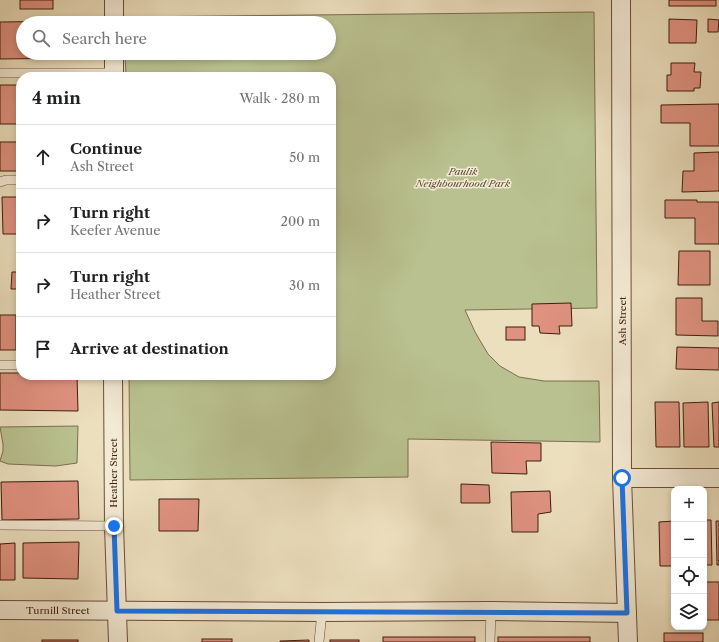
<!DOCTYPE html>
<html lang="en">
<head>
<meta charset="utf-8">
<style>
  :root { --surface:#fff; --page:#f6f6f6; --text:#202124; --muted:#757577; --line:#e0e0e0 }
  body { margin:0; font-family:"Libre Caslon Text",serif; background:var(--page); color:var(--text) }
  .controls { position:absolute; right:12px; bottom:12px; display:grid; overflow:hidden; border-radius:8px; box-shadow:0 2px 6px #0003 }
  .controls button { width:36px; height:36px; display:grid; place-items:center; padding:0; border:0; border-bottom:1px solid var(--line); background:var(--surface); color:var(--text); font:20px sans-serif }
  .stop { position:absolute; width:12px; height:12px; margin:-9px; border:3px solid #1a73e8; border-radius:50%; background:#fff }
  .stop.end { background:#1a73e8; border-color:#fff; box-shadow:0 1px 4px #0008 }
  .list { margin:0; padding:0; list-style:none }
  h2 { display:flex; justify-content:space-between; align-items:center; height:52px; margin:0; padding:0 16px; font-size:17px }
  h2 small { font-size:13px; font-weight:400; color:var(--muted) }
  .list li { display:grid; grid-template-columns:26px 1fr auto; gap:12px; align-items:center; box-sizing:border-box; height:64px; padding:0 16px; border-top:1px solid var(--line) }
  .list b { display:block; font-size:15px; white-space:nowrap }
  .list p { margin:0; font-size:13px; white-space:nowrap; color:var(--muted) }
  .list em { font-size:13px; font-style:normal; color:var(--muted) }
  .icon { flex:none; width:22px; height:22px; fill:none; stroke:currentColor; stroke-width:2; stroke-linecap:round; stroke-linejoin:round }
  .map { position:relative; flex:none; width:719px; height:642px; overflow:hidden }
  .search { position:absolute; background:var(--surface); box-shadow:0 2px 6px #0003; left:16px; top:16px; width:320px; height:44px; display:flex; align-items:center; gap:10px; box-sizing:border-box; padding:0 14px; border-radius:22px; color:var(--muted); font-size:15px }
  .panel { position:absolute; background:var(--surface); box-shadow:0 2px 6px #0003; left:16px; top:72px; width:320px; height:308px; border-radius:16px }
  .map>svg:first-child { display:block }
</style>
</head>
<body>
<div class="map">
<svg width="719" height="642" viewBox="0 0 719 642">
  <rect width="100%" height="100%" fill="#ecdfbe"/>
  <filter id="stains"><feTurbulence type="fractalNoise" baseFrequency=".005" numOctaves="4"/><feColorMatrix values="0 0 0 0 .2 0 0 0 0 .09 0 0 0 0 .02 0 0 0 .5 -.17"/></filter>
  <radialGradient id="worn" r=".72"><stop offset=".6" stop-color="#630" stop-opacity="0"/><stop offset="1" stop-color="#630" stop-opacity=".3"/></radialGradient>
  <g fill="#b9c190" stroke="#7c6f4e">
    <polygon points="594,12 597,308 465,310 475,332 488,354 500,366 519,377 544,381 599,381 600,442 408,439 408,477 130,480 129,375 331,375 331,77 126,77 125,53 329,53 329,23 125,23 125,17"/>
    <polygon points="78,426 77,463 56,466 8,464 0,461 3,451 3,444 0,427"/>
  </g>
  <g fill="#e09281" stroke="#3e1d0c">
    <rect x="20" y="0" width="33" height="9"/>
    <rect x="669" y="0" width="47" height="6"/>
    <polygon points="669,19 697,20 696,43 669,43"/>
    <polygon points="708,19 719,20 718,32 708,32"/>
    <polygon points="77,21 77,23 23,23 23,53 78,53 78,58 0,59 0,22"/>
    <polygon points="671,63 695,63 694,72 701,72 700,88 694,88 694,91 667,91 667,75 671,75"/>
    <rect x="0" y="85" width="21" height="39"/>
    <polygon points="719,104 719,146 690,146 690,123 661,123 661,105"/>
    <rect x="0" y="142" width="21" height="29"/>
    <polygon points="719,152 719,191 682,192 683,171 694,171 694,153"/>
    <polygon points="2,197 21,197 21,234 3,234"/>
    <polygon points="665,200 697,200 697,202 719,202 719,244 695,244 695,218 665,218"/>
    <polygon points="679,251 710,251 710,285 678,285"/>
    <polygon points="12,272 21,272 21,289 11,289"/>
    <polygon points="676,298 702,298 702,321 718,321 718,336 676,335"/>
    <polygon points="571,303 572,326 559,326 560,334 540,333 539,326 532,326 532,304"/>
    <rect x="0" y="315" width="16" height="35"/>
    <rect x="506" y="327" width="19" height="13"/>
    <polygon points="677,347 719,348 719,370 676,369"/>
    <polygon points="0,373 21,373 21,375 77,375 78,411 0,410"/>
    <polygon points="655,402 679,402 680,447 656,447"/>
    <polygon points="708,402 709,447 684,447 683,403"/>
    <polygon points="719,402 719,447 714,447 712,403"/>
    <polygon points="491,442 541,443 541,461 526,461 527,474 492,473"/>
    <polygon points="78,481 79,519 2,520 1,482"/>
    <polygon points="461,484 489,485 490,503 461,503"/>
    <polygon points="550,491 551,512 538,514 538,532 512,532 511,492"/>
    <polygon points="159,499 199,499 198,531 159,531"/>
    <polygon points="704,520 711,520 712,565 704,565"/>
    <polygon points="674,521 674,566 660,566 659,522"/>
    <polygon points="716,521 719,521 719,565 717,565"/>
    <polygon points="79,542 78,579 23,578 23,543"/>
    <polygon points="15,543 15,580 0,580 0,544"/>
    <rect x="704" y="582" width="15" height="38"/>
    <rect x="664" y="633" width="39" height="9"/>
    <rect x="383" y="637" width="92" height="5"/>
    <rect x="498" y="637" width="92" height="5"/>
    <rect x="202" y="639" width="30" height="3"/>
    <rect x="42" y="640" width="36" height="2"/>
    <polygon points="309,640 309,642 280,642 280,641"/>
    <rect x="330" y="640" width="29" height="2"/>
  </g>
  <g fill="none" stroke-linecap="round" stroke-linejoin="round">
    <defs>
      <g id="lane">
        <polyline points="0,73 114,73"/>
        <polyline points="0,182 6,180 21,180"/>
        <polyline points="0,365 21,365"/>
        <polyline points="0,525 114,526"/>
        <polyline points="319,642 322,612"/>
        <polyline points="490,642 491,611"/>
      </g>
      <g id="street">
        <polyline points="114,0 114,23"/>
        <polyline points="621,0 622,478 628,642"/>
        <polyline points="114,53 114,77"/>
        <polyline points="113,375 114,526 118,642"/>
        <polyline points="622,478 719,478"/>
        <polyline points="0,610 322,612 491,611 627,613"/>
      </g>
    </defs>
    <use href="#lane" stroke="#6a4e38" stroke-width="10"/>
    <use href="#street" stroke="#6a4e38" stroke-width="20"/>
    <use href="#lane" stroke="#f3ead5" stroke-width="9"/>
    <use href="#street" stroke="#f3ead5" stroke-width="18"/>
  </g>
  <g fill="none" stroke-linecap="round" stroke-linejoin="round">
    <polyline stroke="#1a73e8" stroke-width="5" points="114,526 117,611 627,613 622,478"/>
  </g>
  <g text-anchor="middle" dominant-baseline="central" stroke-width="3" stroke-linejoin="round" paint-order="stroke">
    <g font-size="10" font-style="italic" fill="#634e34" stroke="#f3ead5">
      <text x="463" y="171">Paulik<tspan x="463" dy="12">Neighbourhood Park</tspan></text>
    </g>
    <g font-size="10" fill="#3e1d0c" stroke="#f3ead5">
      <text transform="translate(622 321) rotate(-90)">Ash Street</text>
      <text transform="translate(113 473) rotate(-90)">Heather Street</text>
      <text x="58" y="610">Turnill Street</text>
    </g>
  </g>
  <rect width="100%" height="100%" filter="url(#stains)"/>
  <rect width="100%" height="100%" fill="url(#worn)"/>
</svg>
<div class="controls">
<button>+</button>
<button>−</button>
<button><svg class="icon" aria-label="locate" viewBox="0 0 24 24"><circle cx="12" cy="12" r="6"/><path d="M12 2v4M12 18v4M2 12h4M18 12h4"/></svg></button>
<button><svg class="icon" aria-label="layers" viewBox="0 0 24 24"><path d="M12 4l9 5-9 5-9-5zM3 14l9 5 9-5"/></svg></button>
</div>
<div class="stop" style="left:622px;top:478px"></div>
<div class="stop end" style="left:114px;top:526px"></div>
<div class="search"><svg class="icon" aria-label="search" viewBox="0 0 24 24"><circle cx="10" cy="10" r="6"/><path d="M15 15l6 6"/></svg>Search here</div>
<section class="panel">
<h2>4 min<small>Walk · 280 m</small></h2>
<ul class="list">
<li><svg class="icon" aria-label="ahead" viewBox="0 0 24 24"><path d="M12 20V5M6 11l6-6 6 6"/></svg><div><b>Continue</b><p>Ash Street</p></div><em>50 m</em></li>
<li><svg class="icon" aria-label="right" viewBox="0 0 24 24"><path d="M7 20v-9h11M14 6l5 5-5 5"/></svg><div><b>Turn right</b><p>Keefer Avenue</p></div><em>200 m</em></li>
<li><svg class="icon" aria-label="right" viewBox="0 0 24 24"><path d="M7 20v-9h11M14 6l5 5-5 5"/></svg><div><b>Turn right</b><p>Heather Street</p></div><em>30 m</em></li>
<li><svg class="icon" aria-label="arrive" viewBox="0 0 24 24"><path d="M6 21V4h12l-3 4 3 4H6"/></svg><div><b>Arrive at destination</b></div></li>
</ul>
</section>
</div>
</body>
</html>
